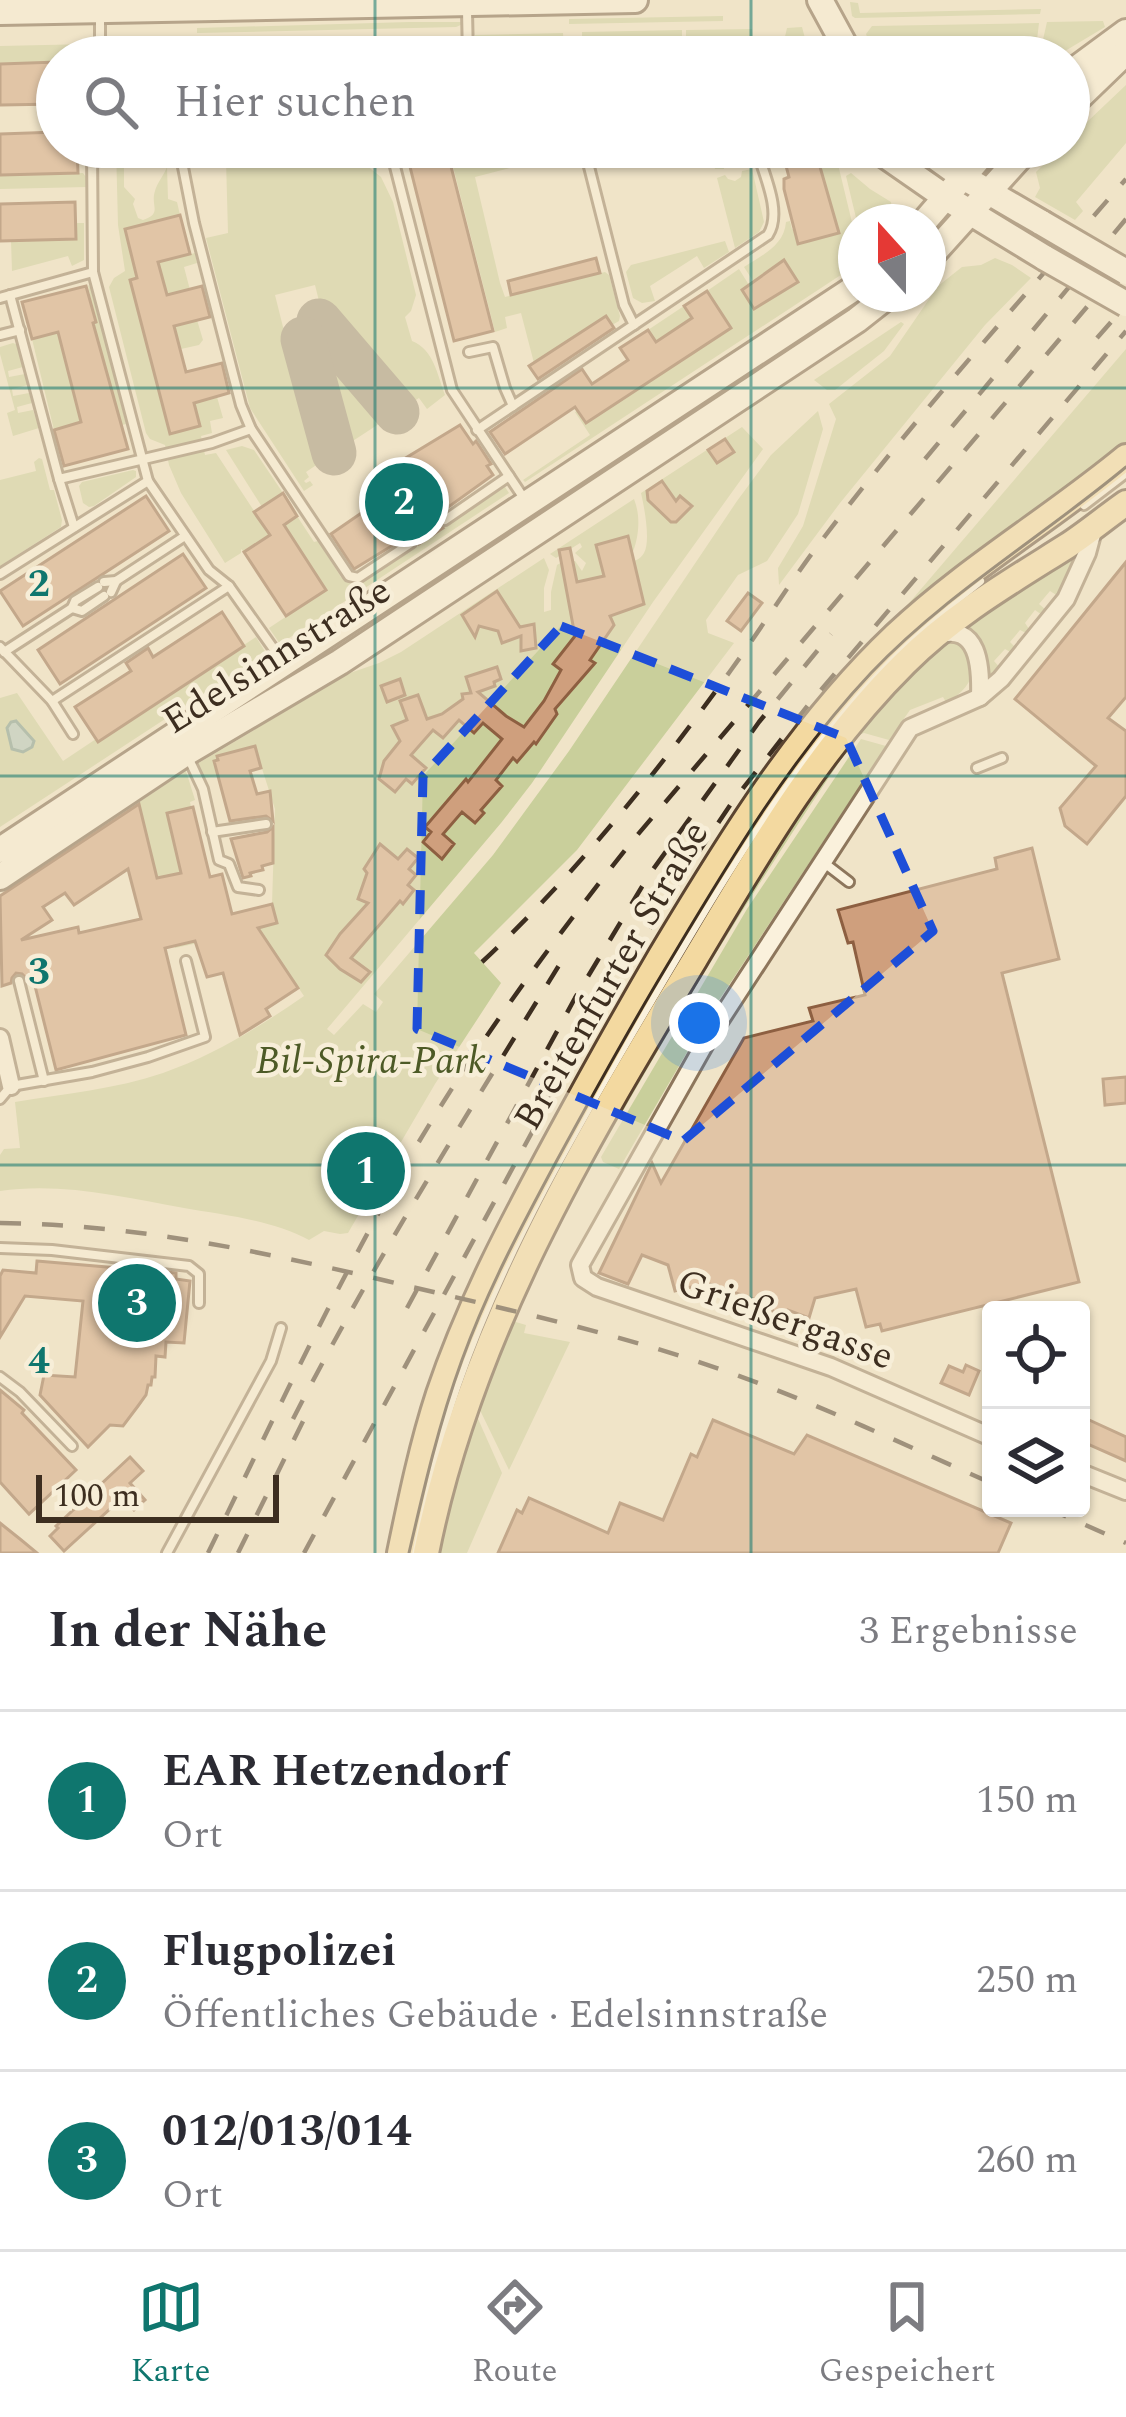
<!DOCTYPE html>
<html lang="de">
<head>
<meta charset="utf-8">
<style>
  :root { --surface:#fff; --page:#f7f7f7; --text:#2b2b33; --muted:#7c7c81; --line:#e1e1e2; --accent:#0f766e }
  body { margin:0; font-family:Spectral,serif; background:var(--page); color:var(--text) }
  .controls { position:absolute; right:36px; bottom:36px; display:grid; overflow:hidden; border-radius:12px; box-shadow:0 3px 9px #0004 }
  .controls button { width:108px; height:108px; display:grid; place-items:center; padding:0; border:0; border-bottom:3px solid var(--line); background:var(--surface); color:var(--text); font:60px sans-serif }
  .compass { position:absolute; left:838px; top:204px; width:108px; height:108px; border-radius:50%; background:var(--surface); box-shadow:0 3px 9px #0004; rotate:339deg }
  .scale { position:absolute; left:36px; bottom:30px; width:243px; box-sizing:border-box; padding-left:12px; border:6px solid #3d2e20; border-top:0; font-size:33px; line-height:42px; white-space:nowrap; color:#3d2e20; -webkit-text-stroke:9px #f7eed8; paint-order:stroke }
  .you { position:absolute; left:699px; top:1023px; width:42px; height:42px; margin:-30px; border:9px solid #fff; border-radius:50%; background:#1a73e8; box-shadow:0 0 0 18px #1a73e833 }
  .badge { display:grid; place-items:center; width:78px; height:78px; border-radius:50%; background:var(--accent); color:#fff; font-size:39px; font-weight:700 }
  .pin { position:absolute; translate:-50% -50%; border:6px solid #fff; box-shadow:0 3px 12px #0006 }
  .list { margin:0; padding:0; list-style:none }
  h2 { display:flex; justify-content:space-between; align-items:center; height:156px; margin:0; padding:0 48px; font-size:51px }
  h2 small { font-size:39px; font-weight:400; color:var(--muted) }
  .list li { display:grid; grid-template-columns:78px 1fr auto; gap:36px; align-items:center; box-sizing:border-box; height:180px; padding:0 48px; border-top:3px solid var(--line) }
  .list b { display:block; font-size:45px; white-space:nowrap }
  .list p { margin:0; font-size:39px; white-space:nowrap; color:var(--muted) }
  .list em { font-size:39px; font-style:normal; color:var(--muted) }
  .icon { flex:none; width:66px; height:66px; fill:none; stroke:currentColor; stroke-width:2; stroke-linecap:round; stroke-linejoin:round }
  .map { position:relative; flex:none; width:1126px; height:1553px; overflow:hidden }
  .search { position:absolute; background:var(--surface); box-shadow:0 3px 9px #0004; left:36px; right:36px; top:36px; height:132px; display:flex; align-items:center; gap:30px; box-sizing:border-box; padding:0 42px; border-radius:66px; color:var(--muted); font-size:45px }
  .sheet { height:696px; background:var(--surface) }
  nav { display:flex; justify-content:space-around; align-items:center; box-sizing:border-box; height:168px; border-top:3px solid var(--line); background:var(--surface); font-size:33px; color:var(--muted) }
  nav a { display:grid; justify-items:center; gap:6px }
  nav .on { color:var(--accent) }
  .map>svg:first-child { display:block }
</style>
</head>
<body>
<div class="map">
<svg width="1126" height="1553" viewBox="0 0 1126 1553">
  <rect width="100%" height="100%" fill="#f0e4c8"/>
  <g fill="#c9cf9b">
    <polygon points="850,2 858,3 860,13 1041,9 1040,14 855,18 852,16"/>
    <polygon points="723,16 723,21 569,24 569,19"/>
    <polygon points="1103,21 1105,27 1055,57 1039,57 1047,22"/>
    <polygon points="409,22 461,22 463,24 456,27 197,33 197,28"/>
    <polygon points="1039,23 1037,40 925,46 876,53 873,53 866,34 872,26"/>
    <polygon points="802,27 810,57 735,57 734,48 686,49 686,30 752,29 753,41 784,41 787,28"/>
    <polygon points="682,30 682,57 659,57 658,48 578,49 577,38 582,37 582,32"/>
    <polygon points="563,33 564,49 523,51 522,40 475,39 475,35"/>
    <polygon points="437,36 437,47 455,47 455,51 383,57 114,57 113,43"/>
    <polygon points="90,44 90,57 57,57 57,62 0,64 0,46"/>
    <polygon points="987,45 1023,48 1033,54 1032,57 1002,57 1000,51 989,52 986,46 971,54 953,52 885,57"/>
    <polygon points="1126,85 1126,143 1076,202 1083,211 1075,220 1035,197 1040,188 1036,172 1061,147 1069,147 1069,139"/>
    <path d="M116 147H124L123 156 132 157V162L124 163V187L135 199 133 204 138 218 143 220C163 213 150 206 155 191 157 183 164 175 167 167L168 199 177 202 180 215 125 230 134 267 143 276 130 281 170 434 200 426 194 403 217 397 223 418 210 421 212 433 201 436 205 455 216 453 312 599 326 590 283 525 297 516 314 542 318 541 341 577 355 584 363 581 501 487H505L509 493 280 644 269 628 305 604 264 539 244 552 241 549V553L225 563 181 493 169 465 165 445 150 439 146 433 109 287 114 278 125 271 118 225Z"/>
    <polygon points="448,147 547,147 549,151 575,147 571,152 475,177 500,283 505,297 605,272 609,275 620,316 619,321 612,325 605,317 534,363 521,313 505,317 507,328 495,332"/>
    <polygon points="710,147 747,147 750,162 740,165 737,159 730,158 724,162 724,169 715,169"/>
    <path d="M836 156 856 239V265L525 482 523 480 590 435 575 412 577 411 586 423 731 328 707 291 739 269 749 285 742 291 754 309 798 282 784 261 753 281 744 267C762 255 784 246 786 222L790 221 792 229 838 233 820 167Z"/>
    <path d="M262 159 263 163H277L278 166 366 165 381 177 393 202 416 295 411 311 405 317 412 341C434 350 437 374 445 395L427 409 419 398 400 410 325 325 315 285 275 295 287 343 299 340 331 455 306 472 309 477 304 481 306 483 310 481 313 485 304 491 250 408 206 238 228 233 226 160Z"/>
    <polygon points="752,169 764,222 759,232 735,248 717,178 725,175 728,179 735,181 741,177 742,171"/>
    <polygon points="83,173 86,177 87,187 0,189 0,175"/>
    <polygon points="851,173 870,189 891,202 893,222 857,222 846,176"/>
    <polygon points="76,223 84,223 84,260 72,266 68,256 12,271 11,241 75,239"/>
    <polygon points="725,241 729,252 704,268 697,256 650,286 655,301 642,303 633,298 626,272 631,265"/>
    <polygon points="195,253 197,263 184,267 190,290 167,295 161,272 151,274 148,265"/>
    <polygon points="995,258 1012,265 1031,278 985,325 840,503 779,585 778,568 803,526 836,419 829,404 890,356 938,286 962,267 981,265"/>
    <polygon points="88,285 92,289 126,424 122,425 119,414 116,414 93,323 95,321"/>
    <polygon points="684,306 692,318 656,342 648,330"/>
    <polygon points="197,320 203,340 199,345 181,349 174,326"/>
    <polygon points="901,322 904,324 884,351 835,390 827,390 814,380"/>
    <polygon points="58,332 81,422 54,430 32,339"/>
    <polygon points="325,334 394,414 339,450 308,338"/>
    <polygon points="13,343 18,345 23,367 8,371 9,377 25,374 28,385 12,389 13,396 29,393 32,403 17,407 18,413 33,410 39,428 13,436 7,413 15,410 0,354 0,347"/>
    <polygon points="1126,349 1126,447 894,625 898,616"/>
    <path d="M818 411 823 429 798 514 767 561 738 575 706 620 708 633 734 643 577 850 474 953 501 983 435 1084 394 1154 366 1139 343 1180 370 1195 348 1233 340 1234 324 1231 309 1240C272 1220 224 1215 184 1208 124 1197 60 1182 0 1191V1155L4 1149 20 1148 15 1102C64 1094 116 1089 163 1073 215 1055 259 1027 304 996L258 928 276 922 272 904 275 809 255 747 217 756 218 760 214 761 218 776 204 778 197 764 350 673 379 663 401 652 544 558 549 570 544 588V612L551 610V592L557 565 564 561H575L582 571 586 563 575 553 582 547 580 543 556 558 550 554 634 499C641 516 639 538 632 554L626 556 627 563C634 561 640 560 644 553 651 541 644 506 641 493L742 427 763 449 653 602 532 783 501 823 327 1029 334 1035 363 1004 376 1012 383 1002 374 994 493 855 569 751 737 501 771 455Z"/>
    <polygon points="242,446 254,450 283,493 262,507 226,450"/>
    <polygon points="39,458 42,459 50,490 54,490 62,520 61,527 0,566 0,480 36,471 34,462"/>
    <polygon points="133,470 136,471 136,477 94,506 89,507 83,503 79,486 82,482"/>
    <polygon points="1074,558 1077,558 1058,596 1050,591 1039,604 1046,610 1046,614 1042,615 1035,610 1025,623 1031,632 1028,634 1020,630 1010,642 1016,648 1012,653 1005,649 994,661 1001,669 995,676 990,675 985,669 983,649 966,623 1001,595"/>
    <polygon points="256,637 266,653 0,827 0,698 17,693 63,761 96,739 98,741"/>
    <path d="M947 639C984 653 978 687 946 702L943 697 910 710 889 740 864 733 857 736C762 874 676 1016 594 1162L583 1165 700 955 867 713Z"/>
    <polygon points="861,739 886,746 704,1023 619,1169 603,1162 601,1157 611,1140 747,909"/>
    <polygon points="186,771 195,800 190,802 191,807 167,814 198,943 175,948 138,803"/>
    <polygon points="509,1320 526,1325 524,1333 570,1342 509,1470 478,1406"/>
    <polygon points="471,1403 502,1473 467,1553 432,1553"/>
  </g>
  <polygon fill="#a9c4bc" stroke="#6f938a" stroke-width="3" points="16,721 34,741 32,747 23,752 12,749 7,728 11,722"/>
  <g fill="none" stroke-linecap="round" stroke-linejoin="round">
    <g stroke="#968974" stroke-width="45">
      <polyline points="319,321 397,412"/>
      <polyline points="303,339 334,453"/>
    </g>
  </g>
  <g fill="#cf9f7d" stroke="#8d5f41" stroke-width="3" fill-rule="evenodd">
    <polygon points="57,62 57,104 0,105 0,64"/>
    <polygon points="57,132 57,147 77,147 78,173 0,175 0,134"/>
    <polygon points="405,147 446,147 493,331 454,341"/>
    <polygon points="781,147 818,147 823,166 820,167 839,233 798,244 784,189 784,179 789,177"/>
    <polygon points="75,202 76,239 0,241 0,204"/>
    <polygon points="180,215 190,254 158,262 167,295 202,286 210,317 174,326 186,372 222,363 229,393 194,403 200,426 170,434 130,280 137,278 125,229"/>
    <polygon points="596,258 600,273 511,295 508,281"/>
    <polygon points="784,260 798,282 754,309 742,290"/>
    <polygon points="86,286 96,322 93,323 128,449 64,466 54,430 81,422 58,332 32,339 22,302"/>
    <polygon points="707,291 731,328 586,423 575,407 505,454 490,432 582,369 592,384 628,360 620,348 648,330 656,342 692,318 684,306"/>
    <polygon points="606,316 614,328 538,379 529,366"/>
    <polygon points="460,425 473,444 476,441 491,464 487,466 493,475 440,513 437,522 443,528 419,544 416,536 408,536 354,569 331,534 415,476 404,459"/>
    <polygon points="725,439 734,452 717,463 708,450"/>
    <polygon points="662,481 676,501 680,496 692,506 676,522 671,522 648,500 647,491"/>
    <polygon points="283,493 297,516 284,525 326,590 286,616 244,552 270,535 254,512"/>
    <polygon points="146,496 169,531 23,626 0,591"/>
    <polygon points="628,536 644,604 610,616 614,625 590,660 595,663 555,709 557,714 536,744 534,742 517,762 513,758 496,780 502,786 481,810 484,813 475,823 462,812 443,834 454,844 442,859 423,842 431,832 425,827 466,779 468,782 502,739 483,723 474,733 459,720 443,738 433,730 411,755 426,768 412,784 406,779 395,792 379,779 384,761 400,741 392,726 407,720 400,701 418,695 427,719 442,714 463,699 462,694 471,693 466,677 497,667 501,679 494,682 495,686 478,692 506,716 524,727 544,701 561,670 553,664 575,636 559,550 570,548 577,582 604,576 596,545"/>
    <polygon points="183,554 206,588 60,684 38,650"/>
    <polygon points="1126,562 1126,697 1108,718 1126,731 1126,796 1087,844 1065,826 1060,808 1096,766 1015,699"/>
    <polygon points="497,591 520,627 534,624 536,648 521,651 521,636 502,643 498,631 479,626 475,637 462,615"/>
    <polygon points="748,593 762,603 741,631 727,621"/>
    <polygon points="222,612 244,646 98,742 75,707 131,671 126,663 148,648 153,657"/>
    <polygon points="400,679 405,695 387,702 381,686"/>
    <polygon points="255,746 261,768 250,771 257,794 270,791 273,821 266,816 230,821 214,761 218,760 217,756"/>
    <path d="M139 804 157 878 181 873 167 813 193 807 210 877 222 874 232 914 272 904 277 923 258 928 298 988 266 1009 270 1016 240 1035 223 973 207 977 195 941 165 948 186 1035 56 1070 33 978 27 979 22 974 16 973 12 978 11 983 2 986 0 896ZM128 869 141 919 79 933 78 927 21 940 52 920 43 907 65 893 74 905Z"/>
    <polygon points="273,827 273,863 262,866 263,870 250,873 251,876 243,878 231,839 267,832"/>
    <polygon points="380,844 398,859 407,849 418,858 409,869 416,875 408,885 414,890 403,904 400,901 351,958 370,972 361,982 340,969 326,955 340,934 368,903 358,899 367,873 364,869"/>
    <polygon points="1032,848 1059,959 1002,973 1079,1282 882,1331 880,1324 866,1327 856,1289 815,1298 809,1318 788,1310 778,1328 771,1305 707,1283 675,1291 668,1265 642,1255 628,1284 599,1273 652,1163 661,1183 744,1038 813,1021 809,1008 865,995 853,942 848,943 838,910 997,869 995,858"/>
    <polygon points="1126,1077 1126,1103 1105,1105 1103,1079"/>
    <polygon points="367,1138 394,1154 370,1195 342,1180"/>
    <polygon points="37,1261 176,1273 176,1279 190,1281 184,1343 166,1342 165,1357 156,1356 155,1377 152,1377 151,1385 148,1385 146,1395 138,1406 123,1426 110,1425 88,1447 40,1395 44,1375 75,1377 83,1301 25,1296 0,1337 0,1276 3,1270 36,1273"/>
    <polygon points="966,1365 979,1371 969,1395 941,1383 949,1366 963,1372"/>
    <polygon points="0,1390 24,1410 22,1413 76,1470 29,1514 0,1482"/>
    <polygon points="1087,1419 1126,1437 1126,1461 1081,1441 1081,1432"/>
    <polygon points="713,1420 794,1454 807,1435 1011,1523 998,1553 498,1553 517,1510 522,1513 529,1498 608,1533 620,1503 663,1520 691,1454 697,1457"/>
    <polygon points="130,1457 143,1471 130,1483 145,1500 134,1510 122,1498 64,1551 50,1536 58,1528 56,1526"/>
    <polygon points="0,1523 20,1539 37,1553 0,1553"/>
  </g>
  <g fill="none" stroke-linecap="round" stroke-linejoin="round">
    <defs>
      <g id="lane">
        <polyline points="467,11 468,57"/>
        <polyline points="100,17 100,57"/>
        <polyline points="92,147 93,272 148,481 209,570 229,586 280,658"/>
        <polyline points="179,147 194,223 241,405 251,429 349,576 358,578 411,543"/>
        <polyline points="390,147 452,390 525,500"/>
        <polyline points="584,147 624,305 634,325"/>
        <polyline points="10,295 59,479 212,443 251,429"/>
        <polyline points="0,298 93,272"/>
        <polyline points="0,335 20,330"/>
        <polyline points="469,352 493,347 505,388 513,406"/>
        <path d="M477 430 768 235C783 212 763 173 756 147"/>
        <polyline points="59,479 74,527"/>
        <polyline points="1084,505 1126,473"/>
        <polyline points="445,520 509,476"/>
        <polyline points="0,574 148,481"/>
        <polyline points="104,582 116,581 185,536"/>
        <polyline points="111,592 116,581"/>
        <polyline points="72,608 82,611 104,596"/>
        <polyline points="0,647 52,701 73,734"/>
        <polyline points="4,652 72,608 75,601 98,587"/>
        <polyline points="52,701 229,586"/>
        <polyline points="187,755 203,789 219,860 229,864 238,887 259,890"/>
        <polyline points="977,768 1002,758"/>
        <polyline points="212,832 266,824"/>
        <polyline points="823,862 849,882"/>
        <polyline points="19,981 44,1081"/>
        <polyline points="0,1099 11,1086 92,1072 148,1057 205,1037 186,961"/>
        <polyline points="0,1248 52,1250 189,1266 199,1274 199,1303"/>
        <polyline points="0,1377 20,1392 72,1446"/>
        <polyline points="167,1553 271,1361 281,1328"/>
        <path d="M412 1553C425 1497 438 1440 457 1385 504 1248 581 1119 655 994 748 836 832 695 980 581"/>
      </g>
      <g id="street">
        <path d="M937 635C979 622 981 667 980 697"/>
        <polyline points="0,1038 11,1086"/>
        <polyline points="991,1437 831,1367 597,1287 583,1278 580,1265 707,1040 910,728 980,697 1001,679 1066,599 1087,553 1094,527"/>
        <polyline points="1081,1473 1126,1491"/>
      </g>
      <g id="secondary">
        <polyline points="820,0 851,57"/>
        <polyline points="0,12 635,0"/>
        <polyline points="1069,74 1126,32"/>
        <polyline points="1069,107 1126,52"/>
        <polyline points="873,147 945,197 1045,258"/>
        <polyline points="921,147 963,177 1042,223"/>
        <polyline points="924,222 989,147"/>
        <polyline points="928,259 1029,147"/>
        <polyline points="0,850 856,287"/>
        <polyline points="0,877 186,753 340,662 857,320 890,294"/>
      </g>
      <g id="primary">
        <path d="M400 1553C411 1500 422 1446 439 1394 469 1305 513 1222 558 1139 591 1078 625 1017 660 957 729 842 799 727 896 635 967 568 1051 519 1126 457"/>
        <path d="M426 1553C469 1336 582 1146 695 959 757 855 818 749 905 663 953 615 1010 582 1067 546 1087 533 1106 517 1126 503"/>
      </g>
    </defs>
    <use href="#lane" stroke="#8d765c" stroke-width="14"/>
    <use href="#street" stroke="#8d765c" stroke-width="22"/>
    <use href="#secondary" stroke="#6f573f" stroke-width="30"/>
    <use href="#primary" stroke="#5b4430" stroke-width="30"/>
    <use href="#lane" stroke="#faf1dc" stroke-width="8"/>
    <use href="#street" stroke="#faf1dc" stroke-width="16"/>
    <use href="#secondary" stroke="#faf1dc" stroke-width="24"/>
    <use href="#primary" stroke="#f3d9a0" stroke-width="24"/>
    <path stroke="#3d2e20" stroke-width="3" d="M409 1553C424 1488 439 1423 462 1360 487 1291 521 1227 556 1162 592 1096 629 1029 668 964 729 862 789 760 871 673 947 593 1042 537 1126 467"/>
    <g stroke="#3d2e20" stroke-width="4.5" stroke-dasharray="21 21" stroke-linecap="butt">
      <polyline points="1097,338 1126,305"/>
      <polyline points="925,459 1126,219"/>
      <path d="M482 962C575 875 656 774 731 670 763 626 792 579 825 536 920 412 1024 296 1126 179"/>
      <path d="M0 1223C132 1224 259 1251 387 1281 491 1306 595 1328 696 1361 797 1394 894 1440 991 1483"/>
      <polyline points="407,1308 575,998 649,875 759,722 831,634"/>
      <path d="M293 1419C376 1257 474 1104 569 949"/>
      <polyline points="1047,1508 1126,1543"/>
      <path d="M208 1553C271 1424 332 1294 403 1169 470 1052 550 944 634 839L1126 261"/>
      <polyline points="238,1553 309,1409"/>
      <polyline points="304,1553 576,1051 675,887 733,801 809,704 1126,331"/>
    </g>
    <defs>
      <g id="secondary-bridge">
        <polyline points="1042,223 1126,272"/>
        <polyline points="1045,258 1126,304"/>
      </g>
    </defs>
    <use href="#secondary-bridge" stroke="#6f573f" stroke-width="30" stroke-linecap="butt"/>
    <use href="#secondary-bridge" stroke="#faf1dc" stroke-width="24"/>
  </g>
  <path d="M0 0H1126V1553H0ZM561 626 846 738 933 931 683 1141 417 1029 423 776Z" fill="#f0e4c8" fill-opacity=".55" fill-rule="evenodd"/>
  <path fill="none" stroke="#1d4ed8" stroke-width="9" stroke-dasharray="24 15" stroke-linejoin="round" d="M561 626 846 738 933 931 683 1141 417 1029 423 776Z"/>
  <path fill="none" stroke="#0f766e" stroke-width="3" stroke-opacity="0.55" d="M375 0V57M751 0V57M375 147V1553M751 147V1553M0 388H1126M0 776H1126M0 1165H1126"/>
  <g text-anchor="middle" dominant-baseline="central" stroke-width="9" stroke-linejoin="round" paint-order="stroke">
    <g font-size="39" fill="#3d2e20" stroke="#f7eed8">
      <text transform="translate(277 656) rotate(-32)">Edelsinnstraße</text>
      <text transform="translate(612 976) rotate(-60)">Breitenfurter Straße</text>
      <text transform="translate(785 1320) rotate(20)">Grießergasse</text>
    </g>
    <g font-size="39" font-style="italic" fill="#4d5a26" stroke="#f7eed8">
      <text x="371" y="1061">Bil-Spira-Park</text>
    </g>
  </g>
  <g font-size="39" text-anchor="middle" font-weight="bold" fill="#0f766e" stroke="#f7eed8" stroke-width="9" stroke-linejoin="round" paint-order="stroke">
    <text x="39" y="596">2</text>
    <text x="39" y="984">3</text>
    <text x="39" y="1373">4</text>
  </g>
</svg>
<div class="controls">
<button><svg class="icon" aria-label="locate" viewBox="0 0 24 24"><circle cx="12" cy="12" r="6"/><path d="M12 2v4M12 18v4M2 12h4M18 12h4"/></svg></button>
<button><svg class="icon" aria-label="layers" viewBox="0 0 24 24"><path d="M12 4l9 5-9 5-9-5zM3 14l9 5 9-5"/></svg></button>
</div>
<svg class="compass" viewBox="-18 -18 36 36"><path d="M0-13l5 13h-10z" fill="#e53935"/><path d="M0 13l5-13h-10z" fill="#7c7c81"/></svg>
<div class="scale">100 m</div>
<div class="you"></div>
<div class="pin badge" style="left:366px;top:1171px">1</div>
<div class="pin badge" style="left:404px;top:502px">2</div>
<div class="pin badge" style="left:137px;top:1303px">3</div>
<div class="search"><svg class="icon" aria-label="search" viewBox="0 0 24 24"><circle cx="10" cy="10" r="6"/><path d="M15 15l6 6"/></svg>Hier suchen</div>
</div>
<section class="sheet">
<h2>In der Nähe<small>3 Ergebnisse</small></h2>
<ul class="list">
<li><span class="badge">1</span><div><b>EAR Hetzendorf</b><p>Ort</p></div><em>150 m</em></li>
<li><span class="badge">2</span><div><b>Flugpolizei</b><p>Öffentliches Gebäude · Edelsinnstraße</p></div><em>250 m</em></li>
<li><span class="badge">3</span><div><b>012/013/014</b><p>Ort</p></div><em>260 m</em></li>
</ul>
</section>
<nav>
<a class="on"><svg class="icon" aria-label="map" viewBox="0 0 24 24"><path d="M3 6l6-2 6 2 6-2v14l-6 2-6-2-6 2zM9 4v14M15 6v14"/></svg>Karte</a>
<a><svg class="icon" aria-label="directions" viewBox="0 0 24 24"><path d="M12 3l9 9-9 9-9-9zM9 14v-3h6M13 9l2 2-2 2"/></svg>Route</a>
<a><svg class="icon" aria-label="saved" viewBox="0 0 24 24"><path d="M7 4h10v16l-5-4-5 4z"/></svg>Gespeichert</a>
</nav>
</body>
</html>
